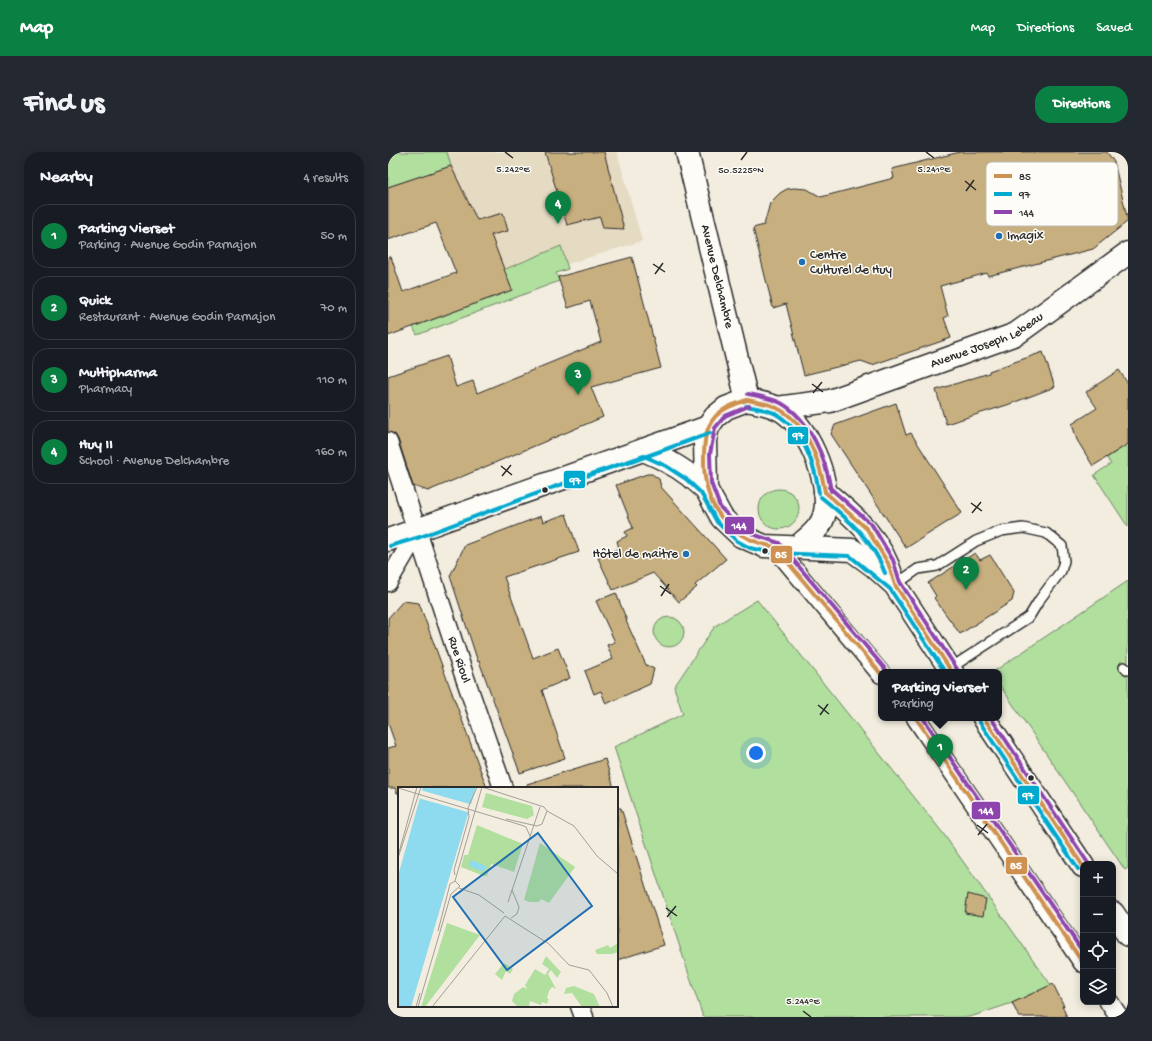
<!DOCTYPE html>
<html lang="en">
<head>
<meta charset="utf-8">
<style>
  :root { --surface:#171b24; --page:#242831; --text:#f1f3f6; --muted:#9ea1a6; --line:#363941; --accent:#0b8043 }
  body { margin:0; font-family:"Gochi Hand",sans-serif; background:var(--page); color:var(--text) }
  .controls { position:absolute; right:12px; bottom:12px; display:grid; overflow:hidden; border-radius:8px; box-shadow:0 2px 10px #0003 }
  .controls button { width:36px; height:36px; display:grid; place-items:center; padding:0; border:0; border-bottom:1px solid var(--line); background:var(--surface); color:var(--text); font:20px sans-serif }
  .you { position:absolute; left:368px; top:601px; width:14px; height:14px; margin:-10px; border:3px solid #fff; border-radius:50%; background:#1a73e8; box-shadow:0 0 0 6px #1a73e833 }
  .badge { display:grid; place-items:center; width:26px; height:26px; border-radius:50%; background:var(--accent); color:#fff; font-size:13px; font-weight:700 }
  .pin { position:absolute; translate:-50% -33px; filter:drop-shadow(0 1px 2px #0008) }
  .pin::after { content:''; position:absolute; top:21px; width:14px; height:12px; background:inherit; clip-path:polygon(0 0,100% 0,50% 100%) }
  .popup { position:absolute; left:490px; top:517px; width:124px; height:52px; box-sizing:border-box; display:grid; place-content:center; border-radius:8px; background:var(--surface); filter:drop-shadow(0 1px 3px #0005); font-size:13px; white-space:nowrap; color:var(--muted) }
  .popup b { font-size:15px; color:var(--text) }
  .popup::after { content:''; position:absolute; left:50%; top:100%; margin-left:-8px; border:8px solid transparent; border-top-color:var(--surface) }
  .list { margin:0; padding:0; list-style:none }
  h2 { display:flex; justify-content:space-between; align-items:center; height:52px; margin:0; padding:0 16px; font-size:17px }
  h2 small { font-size:13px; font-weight:400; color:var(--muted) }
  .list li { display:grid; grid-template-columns:26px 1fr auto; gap:12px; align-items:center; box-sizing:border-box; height:64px; margin:0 8px 8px; padding:0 8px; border:1px solid var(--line); border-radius:16px }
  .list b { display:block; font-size:15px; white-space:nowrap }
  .list p { margin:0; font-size:13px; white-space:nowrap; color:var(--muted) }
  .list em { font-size:13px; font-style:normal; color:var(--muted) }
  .icon { flex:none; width:22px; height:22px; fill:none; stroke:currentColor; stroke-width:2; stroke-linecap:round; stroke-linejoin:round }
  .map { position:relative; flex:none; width:740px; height:865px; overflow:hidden; border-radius:16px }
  header { display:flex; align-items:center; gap:24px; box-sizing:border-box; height:56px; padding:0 20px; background:var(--accent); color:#fff }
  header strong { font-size:19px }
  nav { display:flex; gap:22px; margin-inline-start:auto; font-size:14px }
  .intro { display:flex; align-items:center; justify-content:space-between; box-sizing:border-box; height:96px; padding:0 24px }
  h1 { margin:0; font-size:28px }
  .button { padding:10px 18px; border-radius:16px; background:var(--accent); color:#fff; font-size:14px; font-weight:700 }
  main { display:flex; gap:24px; padding:0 24px }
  aside { flex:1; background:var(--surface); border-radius:16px; box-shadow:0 2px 10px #0003 }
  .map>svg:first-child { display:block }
</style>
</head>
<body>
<header>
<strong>Map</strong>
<nav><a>Map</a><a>Directions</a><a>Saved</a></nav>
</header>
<div class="intro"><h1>Find us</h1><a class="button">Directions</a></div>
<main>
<aside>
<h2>Nearby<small>4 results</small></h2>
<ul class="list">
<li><span class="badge">1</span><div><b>Parking Vierset</b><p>Parking · Avenue Godin Parnajon</p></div><em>50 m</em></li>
<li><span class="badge">2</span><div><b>Quick</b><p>Restaurant · Avenue Godin Parnajon</p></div><em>70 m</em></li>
<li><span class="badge">3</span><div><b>Multipharma</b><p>Pharmacy</p></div><em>110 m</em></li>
<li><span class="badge">4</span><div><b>Huy II</b><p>School · Avenue Delchambre</p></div><em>160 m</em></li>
</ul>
</aside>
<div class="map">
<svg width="740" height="865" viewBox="0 0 740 865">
  <rect width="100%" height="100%" fill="#f2eddf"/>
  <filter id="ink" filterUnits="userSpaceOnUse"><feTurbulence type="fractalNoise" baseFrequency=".025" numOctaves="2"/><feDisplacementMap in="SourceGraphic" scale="8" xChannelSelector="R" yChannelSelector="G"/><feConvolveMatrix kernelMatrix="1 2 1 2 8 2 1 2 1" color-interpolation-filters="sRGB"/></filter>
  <g filter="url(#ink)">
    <polygon fill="#e5dac2" points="59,0 229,0 254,89 179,112 173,94 116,117 107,94 103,95 77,43 75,43 63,14"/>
    <g fill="#b1df9e" stroke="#6e8564">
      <polygon points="0,0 59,0 63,14 0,35"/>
      <polygon points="173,94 180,117 168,121 171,129 29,183 25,175 124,138 115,118"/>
      <polygon points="740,292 740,375 706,323 723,312 719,306"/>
      <circle cx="391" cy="357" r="20"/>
      <polygon points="740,429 740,716 737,718 611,532 611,520 605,520"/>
      <polygon points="369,448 554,680 663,833 624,851 582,865 315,865 226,595 295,562 286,535 327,474"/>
      <circle cx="281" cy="480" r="15"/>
    </g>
    <g fill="#c8af7f" stroke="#2b2b2b">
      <polygon points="157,0 216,0 236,77 215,76 212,65 179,73"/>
      <polygon points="572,0 719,0 726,10 740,69 705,97 600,124 599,121 552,134 560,164 556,166 563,186 484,213 473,209 416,223 398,152 385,156 365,76 376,73 382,51 392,41 399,37 406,36 419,37 433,45 506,26 504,17"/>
      <polygon points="63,14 89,68 115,61 120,79 103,83 124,138 0,184 0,105 3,105 15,140 68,121 48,71 0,88 0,35"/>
      <polygon points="244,105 273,216 203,235 215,265 40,339 25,334 10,287 7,282 0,280 0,224 59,204 68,235 85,229 89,241 213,190 202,149 180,156 170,125"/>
      <polygon points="655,200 667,235 619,253 558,272 548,238 601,221 601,219"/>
      <polygon points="731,218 740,232 740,292 705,314 689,288 684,272 709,256 698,240"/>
      <polygon points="508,251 518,283 523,281 574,361 518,396 443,282 447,273"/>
      <polygon points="259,322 264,322 271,327 273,335 338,407 307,433 309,435 291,450 265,421 225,438 210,406 231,396 229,389 239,384 237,380 245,376 228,333"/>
      <polygon points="178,362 191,400 116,425 145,506 170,496 182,526 154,538 177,606 132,621 91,509 90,510 62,424 77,393 153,364 155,370"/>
      <polygon points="587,401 592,408 602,403 626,441 624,449 572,482 546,446 548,444 540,431"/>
      <polygon points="228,441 239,469 238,469 258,513 266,517 262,532 218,552 213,539 206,542 197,519 225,507 219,493 227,490 208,449"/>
      <polygon points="15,449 31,451 99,636 11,636 11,641 9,641 7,636 0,636 0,596 8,594 0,571 0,466"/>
      <polygon points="217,607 226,636 140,636 139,632"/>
      <polygon points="229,656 233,656 276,793 229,808"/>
      <polygon points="580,742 598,747 595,764 577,761"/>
      <polygon points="665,832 676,854 674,854 679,865 631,865 624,851"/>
    </g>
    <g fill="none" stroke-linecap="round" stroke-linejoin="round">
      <defs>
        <g id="service">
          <polyline points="507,433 530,417 549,414 588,389 613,379 635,376 658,381 674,394 676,409 673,419 652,447 641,465 561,517"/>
          <polyline points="736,515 740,518"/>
        </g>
        <g id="minor">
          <path id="s1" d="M0 290 75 520 115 636"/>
          <polyline points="387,395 493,522"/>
          <polyline points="0,430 30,379"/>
          <polyline points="528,566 695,811"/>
          <polyline points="721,850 731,865"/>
          <polyline points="192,854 196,865"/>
        </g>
        <g id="tertiary">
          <path id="s2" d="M299 0 359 248"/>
          <polyline points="359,248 338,256 327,265 320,275 317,288 318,337 334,366 353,384 376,394 464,398 486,414 507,433 564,520"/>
          <path d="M359 248C369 250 380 252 389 256 419 269 443 329 437 360 434 376 421 385 409 395"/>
          <path id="s3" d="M389 256 442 249 628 182 740 101"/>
          <path d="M256 298C280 308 299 319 318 337"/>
          <path d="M437 340C469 367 493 387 505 428"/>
          <polyline points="0,388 320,275"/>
          <polyline points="596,566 695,714"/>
          <polyline points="725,761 740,783"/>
        </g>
      </defs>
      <use href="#service" stroke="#2b2b2b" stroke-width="12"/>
      <use href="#minor" stroke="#2b2b2b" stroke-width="21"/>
      <use href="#tertiary" stroke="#2b2b2b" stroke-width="25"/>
      <use href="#service" stroke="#fdfcf7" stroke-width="9"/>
      <use href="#minor" stroke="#fdfcf7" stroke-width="18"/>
      <use href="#tertiary" stroke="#fdfcf7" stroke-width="22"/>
      <defs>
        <g id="bus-1">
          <path d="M359 248C347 252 335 256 327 265 317 276 316 292 316 306 315 354 339 386 387 395L493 522"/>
          <path d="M359 248C369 250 380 251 389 256 419 271 432 309 437 340"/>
          <polyline points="437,340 479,377 500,411 507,433 564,520"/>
          <polyline points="528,566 695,811"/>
          <polyline points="596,566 695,714"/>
        </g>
        <g id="bus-2">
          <path d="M358 254C368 256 379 257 388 262 414 277 427 312 431 341"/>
          <polyline points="240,311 322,281"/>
          <path d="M433 345C460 367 485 388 497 421"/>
          <polyline points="2,394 32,385 166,335 256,304 278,314 298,327 313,341 329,370 349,389 362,396 386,401 462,404 502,437 557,520"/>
          <polyline points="591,569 690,717"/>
        </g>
        <g id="bus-3">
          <path d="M360 242C371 244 383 246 393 251 423 268 438 307 443 339"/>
          <polyline points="361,254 337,264 327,276 322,302 323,331 332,355 347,371 367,383 391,391 498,518"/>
          <polyline points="441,335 484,373 505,408 512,430 569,517"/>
          <polyline points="535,566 695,800"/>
          <polyline points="603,566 700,711"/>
        </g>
      </defs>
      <use href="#bus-1" stroke="#fdfcf7" stroke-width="7"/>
      <use href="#bus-2" stroke="#fdfcf7" stroke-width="7"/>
      <use href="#bus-3" stroke="#fdfcf7" stroke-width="7"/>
      <use href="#bus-1" stroke="#ce9150" stroke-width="4"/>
      <use href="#bus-2" stroke="#00a9ce" stroke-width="4"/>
      <use href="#bus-3" stroke="#8e44ad" stroke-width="4"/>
    </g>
  </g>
  <path fill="none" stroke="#2b2b2b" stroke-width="1.5" d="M117 0 125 6M538 0 546 6M353 8 359 0M577 29 588 38M578 39 586 28M265 112 277 120M267 122 275 111M424 232 435 240M425 241 434 230M113 314 124 323M114 324 123 313M583 351 594 359M584 361 593 350M272 434 283 442M273 444 281 432M430 553 441 562M432 563 440 552M589 673 600 681M590 683 599 672M278 756 289 764M279 765 288 754M415 859 423 865"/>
  <g fill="#1f6fb2" stroke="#fdfcf7" stroke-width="1.5">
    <circle cx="611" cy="84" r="4"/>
    <circle cx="414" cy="110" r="4"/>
    <circle cx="298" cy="402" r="4"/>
  </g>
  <g fill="#2b2b2b" stroke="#fdfcf7" stroke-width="1.5">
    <circle cx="157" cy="338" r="3.5"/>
    <circle cx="377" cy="399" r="3.5"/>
    <circle cx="643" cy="626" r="3.5"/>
  </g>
  <g text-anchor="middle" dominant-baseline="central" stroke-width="3" stroke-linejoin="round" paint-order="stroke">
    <g font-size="13" fill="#2b2b2b" stroke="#fdfcf7" text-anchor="start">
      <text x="619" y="84">Imagix</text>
      <text x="422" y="103">Centre<tspan x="422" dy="15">Culturel de Huy</tspan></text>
      <text x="290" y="402" text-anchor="end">Hôtel de maitre</text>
    </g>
    <g font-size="13" fill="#2b2b2b" stroke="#fdfcf7">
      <text stroke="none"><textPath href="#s2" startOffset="128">Avenue Delchambre</textPath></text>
      <text stroke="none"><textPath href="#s3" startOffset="222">Avenue Joseph Lebeau</textPath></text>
      <text stroke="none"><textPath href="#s1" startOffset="229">Rue Rioul</textPath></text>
    </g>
  </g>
  <g transform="translate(10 635)">
    <rect width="220" height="220" fill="#f2eddf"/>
    <path d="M88 6 134 19 136 28 129 32 84 20ZM79 38 125 57 116 85 93 77 89 89H86L63 80 66 68H70ZM142 56 177 80 151 116 143 112 141 115H132L126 113ZM49 136 82 148 27 220H23ZM220 156V165L214 167H199L197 163 210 158 212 161ZM148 169 163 185 159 191 153 183 150 187 158 202 154 200 151 204 149 211 152 214 150 213 149 217 144 215 143 218 132 214 131 220H120L114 214 116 207 125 200 129 202 127 198 137 182 147 188 151 182 144 177ZM106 176 115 182 112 187 108 184 104 193 97 187ZM176 199 196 207 202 220H184L174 206 166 207 168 201Z" fill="#b1df9e"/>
    <path d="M25 0H78L13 220H0V89ZM73 73 88 79 86 85 71 79Z" fill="#8edaee"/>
    <path d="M22 3 75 18 73 26 20 11Z" fill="#f2eddf"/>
    <path fill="none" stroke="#a29f97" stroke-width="1" d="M84 0 146 20 149 24M0 1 123 38 128 40 132 49M149 24 176 39 199 69 220 87M108 32 139 39 144 37 149 24M0 69 19 0M0 71 23 0M57 88 56 83 71 30 70 21 79 0M57 94 84 0M61 101 81 108 106 126M110 115 142 20M107 129 151 157 171 178 191 183 209 206 215 220M113 131 119 127 121 120 114 103M40 144 52 97 57 94M18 220 22 206M20 220 53 107 62 99 57 94M34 220 107 129"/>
    <path fill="#1f6fb2" fill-opacity="0.15" stroke="#1f6fb2" stroke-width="2" d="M140 46 194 119 109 183 55 110Z"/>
    <rect width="220" height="220" fill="none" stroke="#2b2b2b" stroke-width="2"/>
  </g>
  <rect x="598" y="10" width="132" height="64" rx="6" fill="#fdfcf7" stroke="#bebdba" stroke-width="1"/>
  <rect x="606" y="22" width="18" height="4" fill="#ce9150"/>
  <rect x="606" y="40" width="18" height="4" fill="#00a9ce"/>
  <rect x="606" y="58" width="18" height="4" fill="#8e44ad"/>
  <g font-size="11" fill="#2b2b2b">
    <text x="631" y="28">85</text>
    <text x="631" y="46">97</text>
    <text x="631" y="64">144</text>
  </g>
  <g font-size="10" text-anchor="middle" fill="#2b2b2b" stroke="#fdfcf7" stroke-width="3" stroke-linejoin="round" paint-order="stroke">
    <text x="125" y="20">5.242°E</text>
    <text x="546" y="20">5.241°E</text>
    <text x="353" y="21">50.5225°N</text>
    <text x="415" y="852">5.244°E</text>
  </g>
  <g stroke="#fdfcf7" stroke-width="1.5">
    <rect x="399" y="274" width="22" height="19" rx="4" fill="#00a9ce"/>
    <rect x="175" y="318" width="23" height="19" rx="4" fill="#00a9ce"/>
    <rect x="336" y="364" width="31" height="19" rx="4" fill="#8e44ad"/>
    <rect x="382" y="393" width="23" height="19" rx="4" fill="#ce9150"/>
    <rect x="629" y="633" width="23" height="20" rx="4" fill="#00a9ce"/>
    <rect x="583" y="649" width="30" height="19" rx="4" fill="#8e44ad"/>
    <rect x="617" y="704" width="23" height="19" rx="4" fill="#ce9150"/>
  </g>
  <g font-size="11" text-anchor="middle" font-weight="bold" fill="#fff">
    <text x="410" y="287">97</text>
    <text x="187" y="332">97</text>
    <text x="351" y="377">144</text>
    <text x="393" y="406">85</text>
    <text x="640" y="647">97</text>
    <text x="598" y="662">144</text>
    <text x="628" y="717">85</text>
  </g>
</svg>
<div class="controls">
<button>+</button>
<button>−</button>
<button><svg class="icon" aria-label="locate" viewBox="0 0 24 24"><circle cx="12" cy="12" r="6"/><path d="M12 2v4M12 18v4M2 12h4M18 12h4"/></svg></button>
<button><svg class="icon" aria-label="layers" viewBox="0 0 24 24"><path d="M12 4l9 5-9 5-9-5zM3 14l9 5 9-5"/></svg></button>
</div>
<div class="you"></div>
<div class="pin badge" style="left:552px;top:615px">1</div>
<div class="popup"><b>Parking Vierset</b>Parking</div>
<div class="pin badge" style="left:578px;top:438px">2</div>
<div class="pin badge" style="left:190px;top:243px">3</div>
<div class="pin badge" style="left:170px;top:72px">4</div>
</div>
</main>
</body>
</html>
